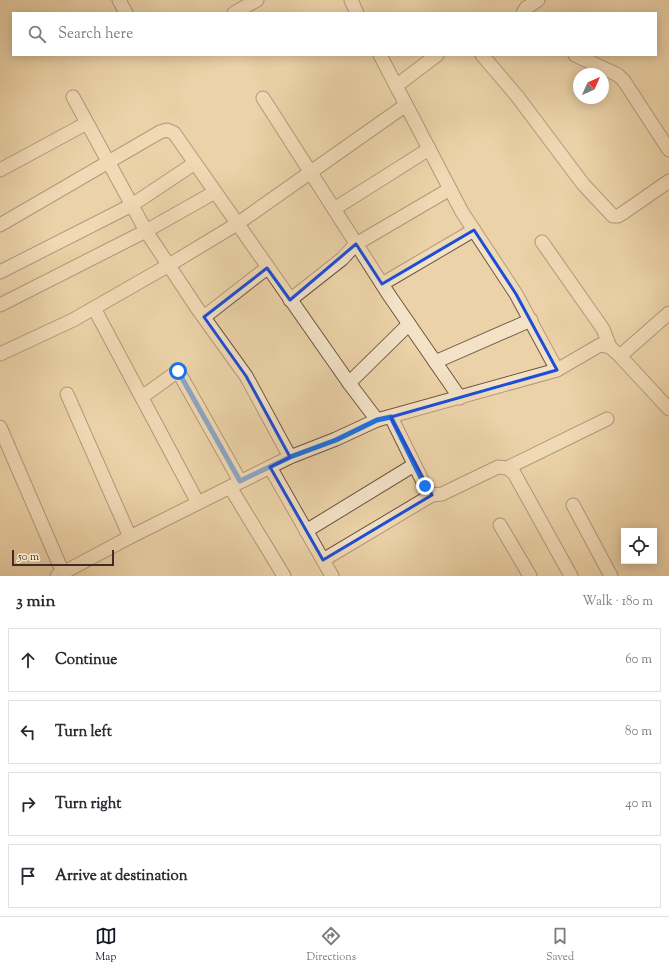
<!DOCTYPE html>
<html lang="en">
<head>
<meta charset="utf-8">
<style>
  :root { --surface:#fff; --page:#f7f7f7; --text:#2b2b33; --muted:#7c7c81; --line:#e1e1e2; --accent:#111827 }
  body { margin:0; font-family:"Sorts Mill Goudy",serif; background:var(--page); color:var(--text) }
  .controls { position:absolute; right:12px; bottom:12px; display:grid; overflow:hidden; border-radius:0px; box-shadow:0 2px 10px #0003 }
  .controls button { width:36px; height:36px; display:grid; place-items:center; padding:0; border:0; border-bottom:1px solid var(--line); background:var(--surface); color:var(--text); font:20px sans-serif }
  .compass { position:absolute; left:573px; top:68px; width:36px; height:36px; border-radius:50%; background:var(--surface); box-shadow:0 2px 10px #0003; rotate:45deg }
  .scale { position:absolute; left:12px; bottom:10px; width:102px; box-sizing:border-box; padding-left:4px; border:2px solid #412c21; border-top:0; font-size:11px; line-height:14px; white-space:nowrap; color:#412c21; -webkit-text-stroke:3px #f3e2c6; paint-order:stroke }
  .stop { position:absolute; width:12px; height:12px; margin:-9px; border:3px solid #1a73e8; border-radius:50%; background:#fff }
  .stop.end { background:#1a73e8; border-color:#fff; box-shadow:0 1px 4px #0008 }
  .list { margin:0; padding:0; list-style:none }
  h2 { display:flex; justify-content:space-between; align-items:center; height:52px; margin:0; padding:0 16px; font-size:17px }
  h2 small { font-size:13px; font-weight:400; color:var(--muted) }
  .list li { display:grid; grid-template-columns:26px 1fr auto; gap:12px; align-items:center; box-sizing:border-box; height:64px; margin:0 8px 8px; padding:0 8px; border:1px solid var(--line); border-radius:0px }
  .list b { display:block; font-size:15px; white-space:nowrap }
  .list em { font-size:13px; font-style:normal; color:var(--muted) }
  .icon { flex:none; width:22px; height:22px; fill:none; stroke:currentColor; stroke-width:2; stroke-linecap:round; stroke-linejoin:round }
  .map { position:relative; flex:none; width:669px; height:576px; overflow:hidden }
  .search { position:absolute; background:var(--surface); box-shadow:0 2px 10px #0003; left:12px; right:12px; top:12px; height:44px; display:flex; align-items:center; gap:10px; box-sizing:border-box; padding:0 14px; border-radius:0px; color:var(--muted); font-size:15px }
  .sheet { height:340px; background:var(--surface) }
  nav { display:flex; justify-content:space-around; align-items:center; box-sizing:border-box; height:56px; border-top:1px solid var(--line); background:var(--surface); font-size:11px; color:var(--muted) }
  nav a { display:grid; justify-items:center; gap:2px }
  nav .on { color:var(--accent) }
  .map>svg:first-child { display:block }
</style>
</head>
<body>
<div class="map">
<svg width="669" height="576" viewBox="0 0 669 576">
  <rect width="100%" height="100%" fill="#ecd2a8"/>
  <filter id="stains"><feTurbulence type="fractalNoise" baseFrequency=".005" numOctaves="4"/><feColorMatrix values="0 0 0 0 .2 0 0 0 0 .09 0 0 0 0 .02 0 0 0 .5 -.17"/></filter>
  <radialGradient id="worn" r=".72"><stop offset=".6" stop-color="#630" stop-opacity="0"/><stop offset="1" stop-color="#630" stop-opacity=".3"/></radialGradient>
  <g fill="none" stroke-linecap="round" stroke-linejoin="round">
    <defs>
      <g id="minor">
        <polyline points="119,0 126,13"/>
        <polyline points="351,0 357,13"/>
        <polyline points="234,13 257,0"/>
        <polyline points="523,13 526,8 538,0"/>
        <polyline points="380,55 462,212 516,294 557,370"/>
        <polyline points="482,55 517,96 583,184 613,216 618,216 623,213 669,181"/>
        <polyline points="575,55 618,75 624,81 669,150"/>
        <polyline points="396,86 437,55"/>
        <polyline points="73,97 146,231 197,308 246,376 290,457"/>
        <polyline points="263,98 389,295 460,398"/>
        <polyline points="0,170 87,123"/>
        <polyline points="334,209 429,149"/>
        <polyline points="0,225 160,132 167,130 174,133 349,383 377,420"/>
        <polyline points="542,242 596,319 603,329 610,347"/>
        <polyline points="0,272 132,205 195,163"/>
        <polyline points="382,284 474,230"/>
        <polyline points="290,300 342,259 356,244 450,189"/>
        <polyline points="0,305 146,231 215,192"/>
        <polyline points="94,308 198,503"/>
        <polyline points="204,317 267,268"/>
        <polyline points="0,354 73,320 169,265 237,224 406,105"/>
        <polyline points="620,356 669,313"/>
        <polyline points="435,362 531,320"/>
        <polyline points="349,383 409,324"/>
        <polyline points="67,394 130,537"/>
        <polyline points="142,397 178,371 240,481"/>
        <polyline points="391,417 425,486 432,495 442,494 498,467 507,468 514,473 571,576"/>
        <polyline points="0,427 63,573"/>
        <polyline points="270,467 332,576"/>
        <polyline points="507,468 607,419"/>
        <polyline points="230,487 284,576"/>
        <polyline points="573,505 611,576"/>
        <polyline points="500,525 530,576"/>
        <polyline points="306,531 414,465"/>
        <polyline points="323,560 432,495"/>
        <polyline points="57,576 130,537 290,457 336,439 377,420 557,370 600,345 610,347 620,356 669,409"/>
      </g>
    </defs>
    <use href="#minor" stroke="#6c5643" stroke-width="15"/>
    <use href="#minor" stroke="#f3e2c6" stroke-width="13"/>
  </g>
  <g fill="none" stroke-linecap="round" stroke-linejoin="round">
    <polyline stroke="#1a73e8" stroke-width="5" points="178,371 240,481 290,457 336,440 377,420 391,417 425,486"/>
  </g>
  <path d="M0 0H669V576H0ZM474 230 516 294 557 370 391 417 432 495 323 560 270 467 290 457 246 376 204 317 267 268 290 300 356 244 382 284Z" fill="#ecd2a8" fill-opacity=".55" fill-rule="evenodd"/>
  <path fill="none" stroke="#1d4ed8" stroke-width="3" stroke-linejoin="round" d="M474 230 516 294 557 370 391 417 432 495 323 560 270 467 290 457 246 376 204 317 267 268 290 300 356 244 382 284Z"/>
  <rect width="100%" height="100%" filter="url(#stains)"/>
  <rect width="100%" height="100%" fill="url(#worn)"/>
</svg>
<div class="controls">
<button><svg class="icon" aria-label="locate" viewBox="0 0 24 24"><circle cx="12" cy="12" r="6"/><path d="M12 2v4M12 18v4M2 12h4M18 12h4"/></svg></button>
</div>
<svg class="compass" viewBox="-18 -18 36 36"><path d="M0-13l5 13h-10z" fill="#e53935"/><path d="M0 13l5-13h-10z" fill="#7c7c81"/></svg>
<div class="scale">50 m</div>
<div class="stop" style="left:178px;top:371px"></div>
<div class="stop end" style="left:425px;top:486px"></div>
<div class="search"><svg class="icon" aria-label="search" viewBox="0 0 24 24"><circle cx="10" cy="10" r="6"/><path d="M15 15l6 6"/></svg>Search here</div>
</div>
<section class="sheet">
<h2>3 min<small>Walk · 180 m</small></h2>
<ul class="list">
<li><svg class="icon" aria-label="ahead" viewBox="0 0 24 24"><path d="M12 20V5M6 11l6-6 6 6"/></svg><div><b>Continue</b></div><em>60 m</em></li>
<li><svg class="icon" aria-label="left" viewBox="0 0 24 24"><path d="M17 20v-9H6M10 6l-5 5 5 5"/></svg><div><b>Turn left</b></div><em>80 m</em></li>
<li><svg class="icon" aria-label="right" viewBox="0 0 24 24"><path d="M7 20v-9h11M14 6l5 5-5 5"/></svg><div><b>Turn right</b></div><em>40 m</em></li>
<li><svg class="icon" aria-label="arrive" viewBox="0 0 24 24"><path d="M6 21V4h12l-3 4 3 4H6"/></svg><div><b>Arrive at destination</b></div></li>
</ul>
</section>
<nav>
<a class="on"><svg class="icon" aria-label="map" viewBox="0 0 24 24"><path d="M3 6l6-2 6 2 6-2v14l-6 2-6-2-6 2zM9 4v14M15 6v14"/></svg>Map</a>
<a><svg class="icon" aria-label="directions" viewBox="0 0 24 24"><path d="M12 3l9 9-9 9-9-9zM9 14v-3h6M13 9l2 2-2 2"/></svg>Directions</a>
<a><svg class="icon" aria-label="saved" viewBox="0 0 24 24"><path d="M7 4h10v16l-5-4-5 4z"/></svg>Saved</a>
</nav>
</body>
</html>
